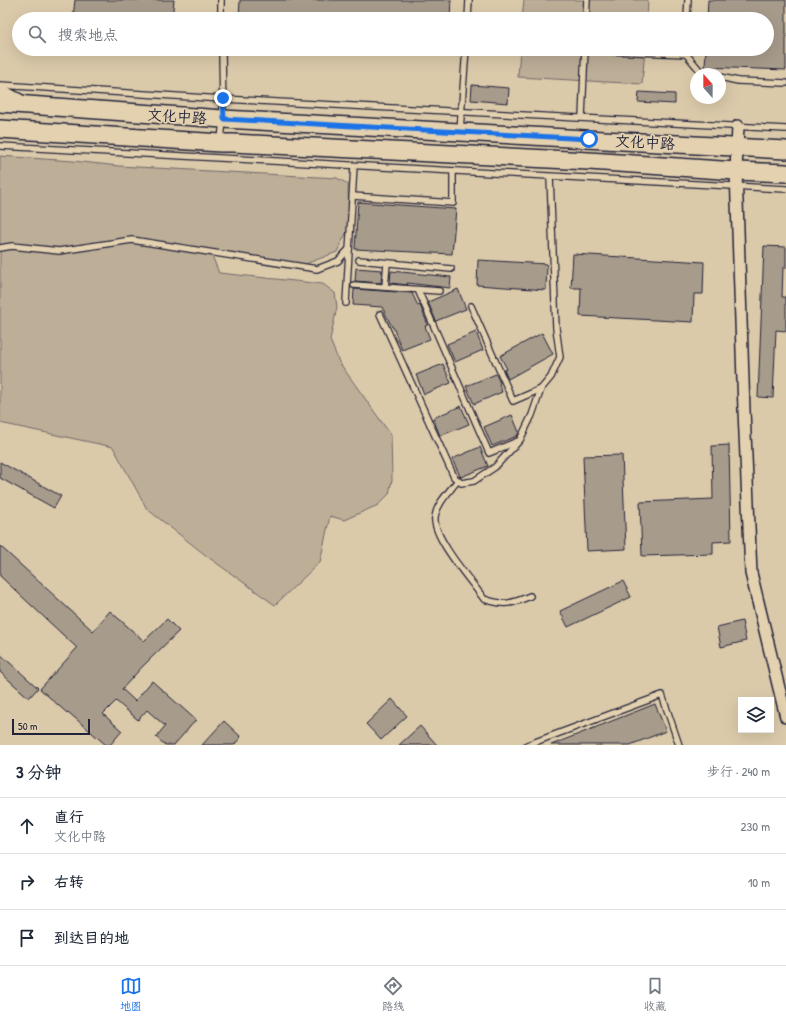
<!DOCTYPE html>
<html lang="zh">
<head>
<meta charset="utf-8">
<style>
  :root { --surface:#fff; --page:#f2f2f3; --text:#1f2937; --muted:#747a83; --line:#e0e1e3; --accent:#1a73e8 }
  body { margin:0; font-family:"Patrick Hand","LXGW WenKai TC",sans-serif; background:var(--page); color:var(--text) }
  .controls { position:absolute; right:12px; bottom:12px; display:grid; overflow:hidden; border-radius:0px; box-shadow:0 4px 16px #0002 }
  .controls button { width:36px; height:36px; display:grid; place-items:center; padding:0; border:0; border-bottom:1px solid var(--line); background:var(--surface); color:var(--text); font:20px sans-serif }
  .compass { position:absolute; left:690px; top:68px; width:36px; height:36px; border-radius:50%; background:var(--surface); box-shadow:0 4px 16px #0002; rotate:339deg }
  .scale { position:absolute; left:12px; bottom:10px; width:78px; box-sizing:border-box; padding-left:4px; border:2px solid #22223b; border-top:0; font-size:11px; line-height:14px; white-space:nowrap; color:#22223b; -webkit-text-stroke:3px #e3d1af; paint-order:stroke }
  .stop { position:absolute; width:12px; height:12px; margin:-9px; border:3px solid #1a73e8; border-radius:50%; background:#fff }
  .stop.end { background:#1a73e8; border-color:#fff; box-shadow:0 1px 4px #0008 }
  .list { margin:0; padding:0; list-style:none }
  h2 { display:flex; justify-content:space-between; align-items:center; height:52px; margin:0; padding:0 16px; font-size:17px }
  h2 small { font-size:13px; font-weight:400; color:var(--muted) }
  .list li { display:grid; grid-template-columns:26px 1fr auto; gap:12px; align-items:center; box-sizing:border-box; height:56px; padding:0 16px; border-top:1px solid var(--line) }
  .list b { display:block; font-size:15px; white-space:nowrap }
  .list p { margin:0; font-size:13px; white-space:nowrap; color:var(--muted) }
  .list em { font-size:13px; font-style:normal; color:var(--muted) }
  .icon { flex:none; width:22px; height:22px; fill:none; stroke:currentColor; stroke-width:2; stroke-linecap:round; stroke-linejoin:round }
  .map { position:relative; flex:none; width:786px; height:745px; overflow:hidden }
  .search { position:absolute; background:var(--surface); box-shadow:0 4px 16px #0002; left:12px; right:12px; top:12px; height:44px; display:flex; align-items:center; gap:10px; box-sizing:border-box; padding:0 14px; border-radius:22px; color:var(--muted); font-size:15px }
  .sheet { height:220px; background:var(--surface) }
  nav { display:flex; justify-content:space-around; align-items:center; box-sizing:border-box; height:56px; border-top:1px solid var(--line); background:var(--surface); font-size:11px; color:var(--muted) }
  nav a { display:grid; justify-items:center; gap:2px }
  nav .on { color:var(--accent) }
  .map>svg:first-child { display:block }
</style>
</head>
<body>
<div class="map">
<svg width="786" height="745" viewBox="0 0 786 745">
  <rect width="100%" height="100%" fill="#dbcaaa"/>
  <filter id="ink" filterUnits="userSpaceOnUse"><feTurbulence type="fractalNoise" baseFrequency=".025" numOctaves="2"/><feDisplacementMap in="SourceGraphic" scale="8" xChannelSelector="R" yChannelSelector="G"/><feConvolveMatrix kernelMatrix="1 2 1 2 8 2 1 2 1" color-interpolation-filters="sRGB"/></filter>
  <g filter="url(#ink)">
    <g fill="#bdae98" stroke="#70686a">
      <polygon points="524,0 648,0 647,19 522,19"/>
      <polygon points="520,49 645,49 642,84 518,77"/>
      <polygon points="0,156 73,161 119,166 337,178 348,184 349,227 337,252 303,265 211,253 219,273 323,284 335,293 337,307 330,340 339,362 391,435 392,480 389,494 378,505 344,520 330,516 320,562 275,605 208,557 147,509 113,447 0,423"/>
    </g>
    <g fill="#a79b8b" stroke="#22223b">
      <polygon points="75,0 174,0 172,19 73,18"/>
      <polygon points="240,0 451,0 450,19 261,19 239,18"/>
      <polygon points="708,0 786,0 786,70 705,67 706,49 767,49 767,19 707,19"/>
      <polygon points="472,85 509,88 508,103 471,100"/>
      <polygon points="639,92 675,94 675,104 638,102"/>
      <polygon points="358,202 456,209 452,254 355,249"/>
      <polygon points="764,246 786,247 786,268 783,268 782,297 786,297 786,331 776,330 773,398 758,397"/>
      <polygon points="573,254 704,262 703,294 694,294 693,322 580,316 581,288 571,288"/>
      <polygon points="478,260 547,264 546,290 477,285"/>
      <polygon points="356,268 382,270 381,283 355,281"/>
      <polygon points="391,271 451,277 450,288 407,283 408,285 390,283"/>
      <polygon points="354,289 412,293 418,306 420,305 428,325 425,326 430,339 402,350 393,327 392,327 382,307 353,305"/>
      <polygon points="458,289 466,309 436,321 428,302"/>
      <polygon points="476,332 483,350 455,362 447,344"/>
      <polygon points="542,333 553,354 508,379 504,370 507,369 500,356"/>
      <polygon points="443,364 451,383 424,394 416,375"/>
      <polygon points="496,374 500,383 499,384 502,392 474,404 466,386"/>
      <polygon points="461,406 469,424 440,436 433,418"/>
      <polygon points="512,415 519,432 517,436 492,446 484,427"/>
      <polygon points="729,445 731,541 713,542 713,554 642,556 640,502 713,499 712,446"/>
      <polygon points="480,447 488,466 461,477 460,476 452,459"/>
      <polygon points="622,455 626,549 587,551 583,456"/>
      <polygon points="0,462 61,496 54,508 0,478"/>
      <polygon points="0,546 93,631 110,611 144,641 167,619 179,631 143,666 122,689 135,701 152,681 196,720 174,745 165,745 156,737 165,726 147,710 138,720 116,701 103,714 122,731 110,745 106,745 68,712 67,713 40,689 77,648 0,576"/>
      <polygon points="623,581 631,597 568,627 560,611"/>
      <polygon points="742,621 746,641 721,647 717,627"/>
      <polygon points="0,654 38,688 29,698 0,672"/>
      <polygon points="392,699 407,716 381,740 366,724"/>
      <polygon points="655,704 666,731 630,745 551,745"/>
      <polygon points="224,721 241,737 234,745 202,745"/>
      <polygon points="420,726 437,745 399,745"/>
    </g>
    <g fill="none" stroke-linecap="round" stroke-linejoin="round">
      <defs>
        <g id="lane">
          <polyline points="221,0 221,19"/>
          <polyline points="468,19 469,0"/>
          <polyline points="586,19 587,0"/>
          <polyline points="687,19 688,0"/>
          <polyline points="585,50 686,54 686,49"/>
          <polyline points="686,54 702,73 706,74"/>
          <polyline points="720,77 738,81 786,83"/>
          <polyline points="0,85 223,99 786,129"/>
          <polyline points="582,117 585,49"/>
          <polyline points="460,130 466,49"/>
          <polyline points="221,141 223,119 222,49"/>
          <polyline points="0,146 786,189"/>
          <polyline points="353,196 453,203 453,171"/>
          <polyline points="0,248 12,246 59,251 132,240 317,269 338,261 349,249"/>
          <polyline points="359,260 451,269"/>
          <polyline points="354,285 439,291"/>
          <polyline points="385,287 387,263"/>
          <polyline points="418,290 489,453 518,441"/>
          <polyline points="346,303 354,166"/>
          <polyline points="471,306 513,401 541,389"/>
          <polyline points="380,314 454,477 461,483 474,481 495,467 520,440 532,415 541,389 551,377 560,357 556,328 550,177"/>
          <path d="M458 480C450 491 437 503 435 517 432 537 472 582 484 599 504 606 512 604 530 596"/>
          <polyline points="527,745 662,695 679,745"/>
        </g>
        <polyline id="street" points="738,126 736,171 744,410 751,573 786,717"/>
        <polyline id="secondary" points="0,92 23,104"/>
        <g id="primary">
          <polyline points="0,103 223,119 786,150"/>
          <polyline points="0,129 221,143 233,143 589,161 736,171 786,173"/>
        </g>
      </defs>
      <use href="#lane" stroke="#22223b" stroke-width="8"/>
      <use href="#street" stroke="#22223b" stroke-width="14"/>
      <use href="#secondary" stroke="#22223b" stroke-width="18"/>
      <use href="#primary" stroke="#22223b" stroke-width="20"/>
      <use href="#lane" stroke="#e3d1af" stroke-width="5.5"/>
      <use href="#street" stroke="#e3d1af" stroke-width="11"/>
      <use href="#secondary" stroke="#e3d1af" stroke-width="15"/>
      <use href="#primary" stroke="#e3d1af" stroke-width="17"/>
    </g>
  </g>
  <g fill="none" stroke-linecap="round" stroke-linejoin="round" filter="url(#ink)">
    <polyline stroke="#1a73e8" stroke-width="5" points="223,98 224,119 589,139"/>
  </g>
  <g text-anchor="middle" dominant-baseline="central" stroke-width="3.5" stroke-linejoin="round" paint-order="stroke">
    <g font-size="15" fill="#22223b" stroke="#e3d1af">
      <text transform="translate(177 116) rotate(4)">文化中路</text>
      <text transform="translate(645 142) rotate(3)">文化中路</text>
    </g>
  </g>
</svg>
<div class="controls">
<button><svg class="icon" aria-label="layers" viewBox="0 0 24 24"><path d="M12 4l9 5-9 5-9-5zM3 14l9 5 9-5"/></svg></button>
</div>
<svg class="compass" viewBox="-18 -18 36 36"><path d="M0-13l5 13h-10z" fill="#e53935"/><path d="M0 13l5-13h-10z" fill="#747a83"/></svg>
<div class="scale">50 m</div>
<div class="stop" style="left:589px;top:139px"></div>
<div class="stop end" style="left:223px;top:98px"></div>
<div class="search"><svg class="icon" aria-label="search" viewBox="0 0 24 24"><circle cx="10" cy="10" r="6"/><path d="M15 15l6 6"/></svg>搜索地点</div>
</div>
<section class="sheet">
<h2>3 分钟<small>步行 · 240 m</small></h2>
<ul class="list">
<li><svg class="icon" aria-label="ahead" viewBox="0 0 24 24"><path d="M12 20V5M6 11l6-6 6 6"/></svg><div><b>直行</b><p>文化中路</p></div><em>230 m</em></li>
<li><svg class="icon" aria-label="right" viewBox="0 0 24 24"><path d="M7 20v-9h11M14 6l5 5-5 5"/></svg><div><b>右转</b></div><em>10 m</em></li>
<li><svg class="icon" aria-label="arrive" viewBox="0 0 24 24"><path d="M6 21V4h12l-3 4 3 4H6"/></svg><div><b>到达目的地</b></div></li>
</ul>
</section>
<nav>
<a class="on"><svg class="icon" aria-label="map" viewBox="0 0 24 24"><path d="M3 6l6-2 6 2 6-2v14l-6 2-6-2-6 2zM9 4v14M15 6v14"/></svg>地图</a>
<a><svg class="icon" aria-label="directions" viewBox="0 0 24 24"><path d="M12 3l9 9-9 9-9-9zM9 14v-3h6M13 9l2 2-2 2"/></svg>路线</a>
<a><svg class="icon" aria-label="saved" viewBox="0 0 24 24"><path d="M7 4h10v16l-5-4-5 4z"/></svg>收藏</a>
</nav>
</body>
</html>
